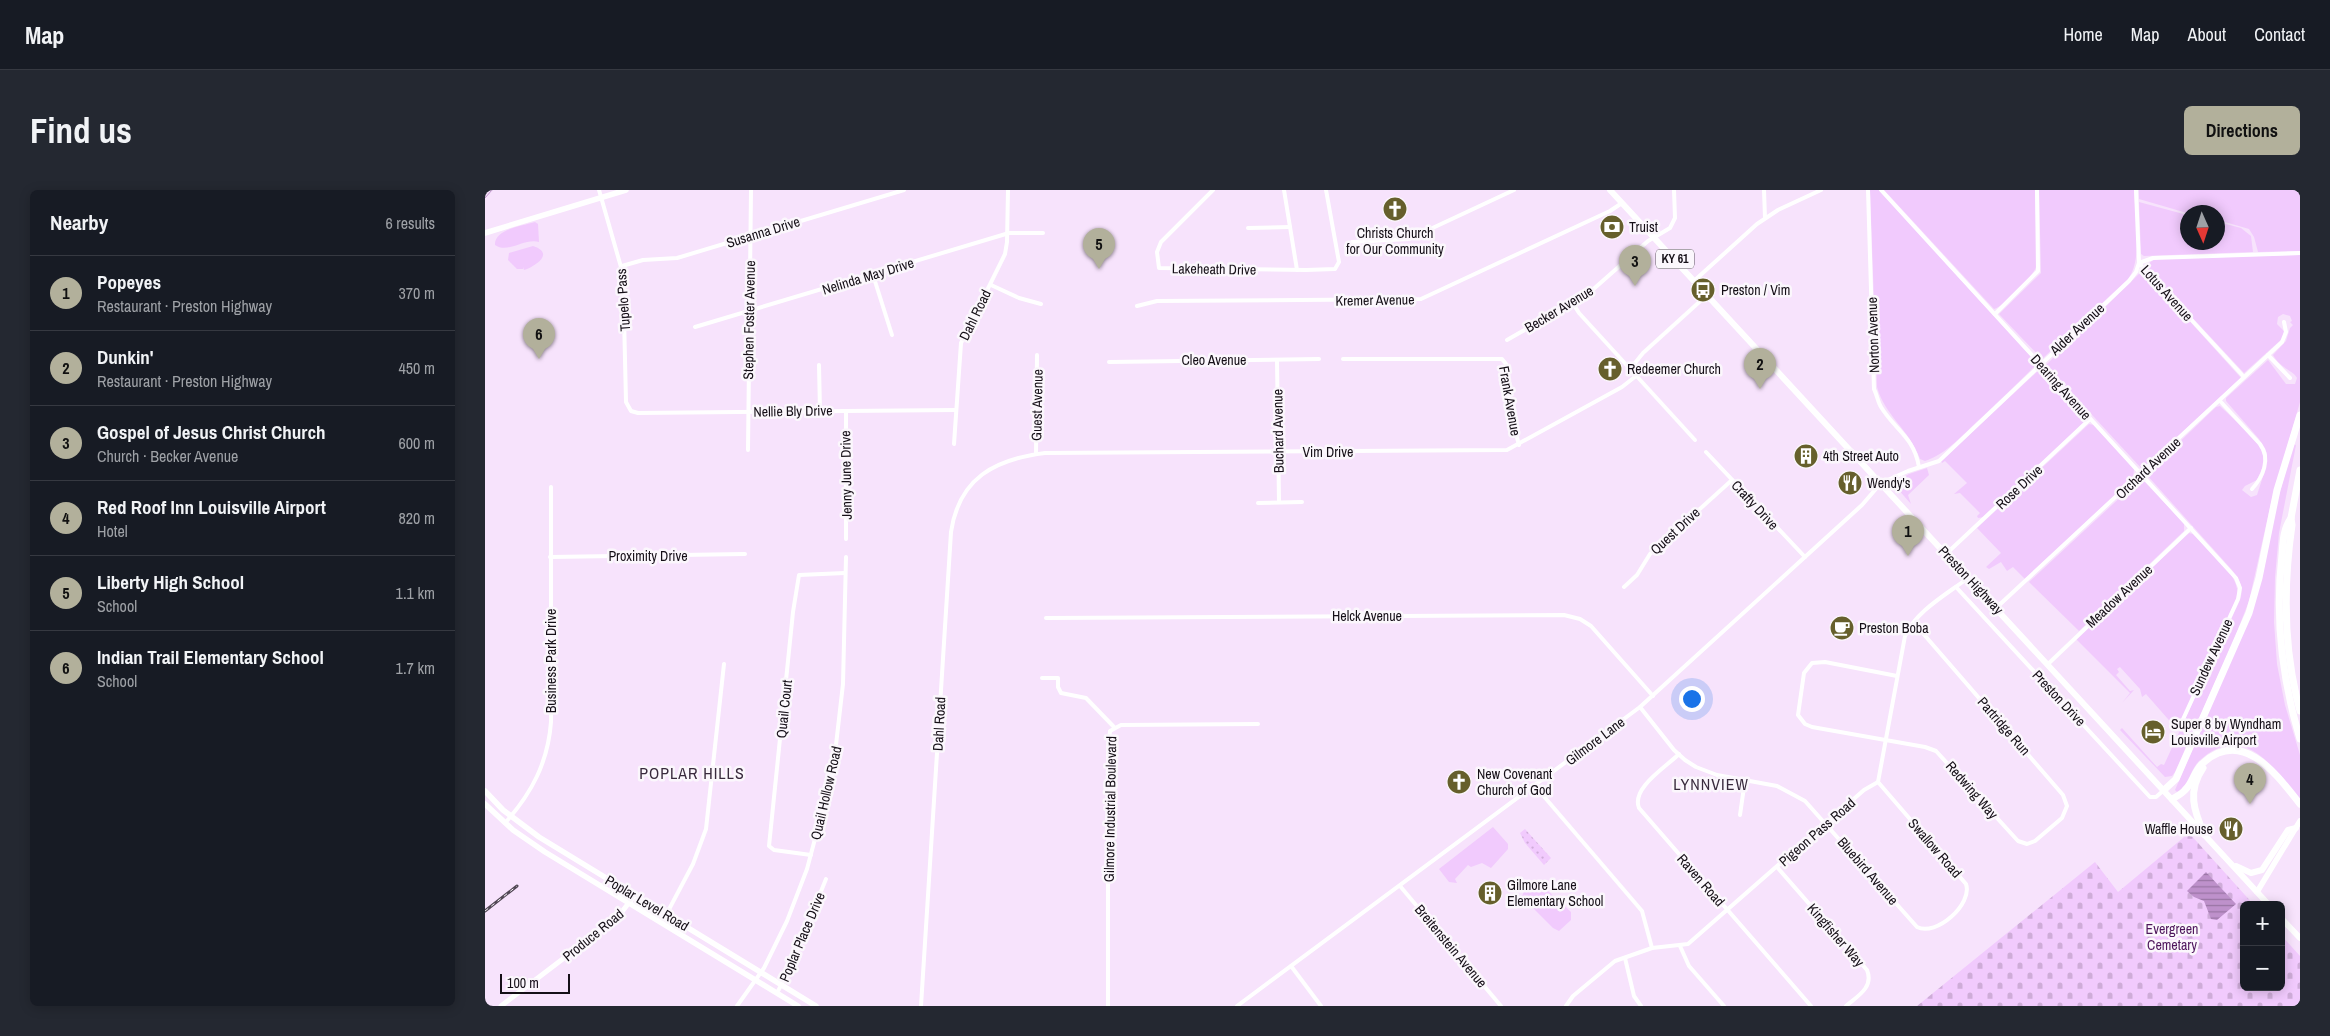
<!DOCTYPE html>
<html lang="en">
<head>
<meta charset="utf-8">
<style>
  :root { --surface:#171b24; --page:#242831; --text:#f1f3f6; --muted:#9ea1a6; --line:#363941; --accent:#b2b09b }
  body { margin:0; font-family:"Archivo Narrow",sans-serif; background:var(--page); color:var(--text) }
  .controls { position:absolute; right:15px; bottom:15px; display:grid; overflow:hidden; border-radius:8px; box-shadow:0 2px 12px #0003 }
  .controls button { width:45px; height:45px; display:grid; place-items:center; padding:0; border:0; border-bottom:1px solid var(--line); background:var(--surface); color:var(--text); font:25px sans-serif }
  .compass { position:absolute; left:1695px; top:15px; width:45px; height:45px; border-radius:50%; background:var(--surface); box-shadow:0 2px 12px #0003; rotate:177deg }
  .scale { position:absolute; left:15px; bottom:12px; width:70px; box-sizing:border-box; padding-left:5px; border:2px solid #150f17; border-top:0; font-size:14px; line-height:18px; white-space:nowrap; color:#150f17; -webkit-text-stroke:4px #fbf7fc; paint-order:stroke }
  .you { position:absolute; left:1206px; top:508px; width:18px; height:18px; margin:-12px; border:4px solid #fff; border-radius:50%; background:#1a73e8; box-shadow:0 0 0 8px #1a73e833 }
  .badge { display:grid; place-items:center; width:32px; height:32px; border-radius:50%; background:var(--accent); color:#111; font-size:16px; font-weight:700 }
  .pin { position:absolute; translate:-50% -41px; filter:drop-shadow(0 1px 2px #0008) }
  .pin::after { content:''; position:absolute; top:26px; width:18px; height:15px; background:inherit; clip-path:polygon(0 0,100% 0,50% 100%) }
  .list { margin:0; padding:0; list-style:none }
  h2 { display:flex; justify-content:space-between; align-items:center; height:65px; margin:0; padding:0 20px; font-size:21px }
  h2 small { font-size:16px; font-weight:400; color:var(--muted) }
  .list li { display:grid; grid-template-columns:32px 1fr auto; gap:15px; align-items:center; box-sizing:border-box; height:75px; padding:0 20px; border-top:1px solid var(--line) }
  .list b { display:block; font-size:19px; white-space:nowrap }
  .list p { margin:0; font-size:16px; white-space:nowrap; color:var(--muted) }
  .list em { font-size:16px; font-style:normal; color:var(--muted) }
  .map { position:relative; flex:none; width:1815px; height:816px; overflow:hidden; border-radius:8px }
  header { display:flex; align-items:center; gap:30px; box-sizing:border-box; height:70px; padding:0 25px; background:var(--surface); border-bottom:1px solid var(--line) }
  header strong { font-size:24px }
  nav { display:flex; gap:28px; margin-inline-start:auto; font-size:18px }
  .intro { display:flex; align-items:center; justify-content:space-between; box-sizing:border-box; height:120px; padding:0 30px }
  h1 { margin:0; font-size:35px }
  .button { padding:12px 22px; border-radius:8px; background:var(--accent); color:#111; font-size:18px; font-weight:700 }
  main { display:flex; gap:30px; padding:0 30px }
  aside { flex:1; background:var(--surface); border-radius:8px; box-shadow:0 2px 12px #0003 }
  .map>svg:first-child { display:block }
</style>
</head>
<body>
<header>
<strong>Map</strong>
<nav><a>Home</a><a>Map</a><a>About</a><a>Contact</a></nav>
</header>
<div class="intro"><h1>Find us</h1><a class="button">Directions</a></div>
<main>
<aside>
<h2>Nearby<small>6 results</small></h2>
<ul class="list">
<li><span class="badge">1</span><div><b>Popeyes</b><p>Restaurant · Preston Highway</p></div><em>370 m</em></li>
<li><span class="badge">2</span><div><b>Dunkin'</b><p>Restaurant · Preston Highway</p></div><em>450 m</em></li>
<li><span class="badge">3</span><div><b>Gospel of Jesus Christ Church</b><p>Church · Becker Avenue</p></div><em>600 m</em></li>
<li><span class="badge">4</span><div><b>Red Roof Inn Louisville Airport</b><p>Hotel</p></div><em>820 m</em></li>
<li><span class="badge">5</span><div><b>Liberty High School</b><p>School</p></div><em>1.1 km</em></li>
<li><span class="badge">6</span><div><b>Indian Trail Elementary School</b><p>School</p></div><em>1.7 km</em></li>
</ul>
</aside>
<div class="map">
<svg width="1815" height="816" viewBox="0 0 1815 816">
  <defs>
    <pattern id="cemetery-stones" width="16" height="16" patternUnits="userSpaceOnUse" patternTransform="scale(1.25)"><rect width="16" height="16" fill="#f1cafd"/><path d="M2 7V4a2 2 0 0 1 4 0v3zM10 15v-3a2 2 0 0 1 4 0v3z" fill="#ceacd8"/></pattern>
    <pattern id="park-dots" width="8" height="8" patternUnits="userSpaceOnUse" patternTransform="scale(1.25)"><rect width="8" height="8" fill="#f1cafd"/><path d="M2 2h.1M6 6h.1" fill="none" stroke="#ceacd8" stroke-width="1.8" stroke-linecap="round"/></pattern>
    <pattern id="water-rules" width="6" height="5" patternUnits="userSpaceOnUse" patternTransform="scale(1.25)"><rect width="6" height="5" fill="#be91cb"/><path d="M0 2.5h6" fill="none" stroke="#9975a4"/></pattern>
  </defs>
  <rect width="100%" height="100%" fill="#f7e3fc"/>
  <g fill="#f1cafd">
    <path d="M1385 0H1394L1551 172V175C1533 193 1514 211 1495 229 1478 244 1462 264 1440 271L1435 269C1424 239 1400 226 1392 197Z"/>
    <path d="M1399 0H1550L1552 75C1548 87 1521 115 1509 119Z"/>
    <path d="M1554 0H1649C1650 24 1658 70 1643 89L1557 169 1514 124 1556 83Z"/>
    <polygon points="1654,0 1815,0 1815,61 1773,62 1769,47 1764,39 1733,30 1732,22 1702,23 1654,9"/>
    <polygon points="1654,12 1702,25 1702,52 1732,52 1733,32 1756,38 1766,46 1768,62 1659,66 1656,64"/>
    <path d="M50 32 53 34 54 52C39 48 23 64 10 55 9 39 37 36 50 32Z"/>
    <path d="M48 56C70 63 51 76 39 80L38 77V79H32L23 70 24 63Z"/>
    <path d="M1815 65V212L1786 313 1764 411 1748 452 1690 582 1687 586 1680 587 1635 540 1637 538 1672 577 1676 574 1679 575 1755 410C1759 396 1755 391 1747 380L1661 284 1731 217 1735 216C1746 227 1777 252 1779 267 1780 275 1775 283 1772 290L1760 296 1757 300 1766 307 1772 305 1780 280 1782 263 1774 249 1741 211V208L1783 170 1801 194H1810L1812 188C1809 181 1795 178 1788 165L1801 151 1805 138 1808 135 1805 132 1807 131 1805 126 1798 124 1793 127 1792 134 1799 141 1798 148 1759 183 1660 77 1668 70 1674 69Z"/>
    <polygon points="1656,82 1659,82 1664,86 1756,188 1657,279 1561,175"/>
    <polygon points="1555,179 1601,226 1601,231 1499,327 1493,328 1492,326 1495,323 1475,303 1469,304 1482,293 1460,271 1457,273 1456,271"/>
    <polygon points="1604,234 1609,235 1649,279 1648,289 1540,389 1528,377 1522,381 1516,372 1504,379 1501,377 1516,363 1492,338"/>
    <path d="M1808 254 1811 255 1794 343 1790 387 1789 432 1792 474 1800 515 1815 565V610C1790 578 1758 530 1714 571 1705 580 1704 596 1692 602L1690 600 1755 450Z"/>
    <polygon points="1442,278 1444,285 1423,305 1426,314 1412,298 1412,292 1411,297 1410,296 1411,292 1424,284"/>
    <polygon points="1656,288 1699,333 1699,341 1594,441 1544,392"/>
    <path d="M1704 343 1708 344C1723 359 1757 385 1752 408L1693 538 1689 542 1690 537 1661 504 1657 507 1655 499 1635 477 1632 479 1634 482 1631 485 1645 501 1649 500 1637 513 1645 503 1591 449Z"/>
    <polygon points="1008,637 1023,654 1023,659 1006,678 997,673 986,677 983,675 970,689 972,693 964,692 954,679"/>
    <polygon points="1053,692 1086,722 1086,730 1074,741 1068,738 1037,707 1039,701"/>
  </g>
  <polygon fill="url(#cemetery-stones)" points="1704,643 1769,715 1759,715 1759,797 1796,797 1796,745 1815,766 1815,816 1432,816 1610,672 1633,702"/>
  <polygon fill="url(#park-dots)" points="1040,639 1066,668 1059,675 1040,653 1035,643"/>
  <polygon fill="url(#water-rules)" points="1721,682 1751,714 1732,730 1726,729 1719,711 1709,707 1702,701"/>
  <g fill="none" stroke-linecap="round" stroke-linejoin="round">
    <polyline stroke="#be91cb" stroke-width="1" points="0,8 7,0"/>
    <g stroke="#fff" stroke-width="4">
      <polyline points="114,0 138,84 141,212 146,221 153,223 471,220"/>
      <polyline points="728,0 676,52 672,62 674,78 821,80 850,79 854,72 841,0"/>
      <polyline points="799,0 812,80"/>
      <polyline points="1279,0 1280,28"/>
      <path d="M1383 0 1389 199C1392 205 1393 212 1396 217 1410 240 1429 247 1434 277"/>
      <polyline points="1396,0 1751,388 1755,398 1753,409 1694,538"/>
      <polyline points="1651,0 1654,73 1759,187"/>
      <polyline points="763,38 805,37"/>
      <polyline points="867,52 924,49 1029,0"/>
      <polyline points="137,76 158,70 192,68 419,0"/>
      <polyline points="388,85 407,145"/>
      <polyline points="1210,90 1272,34 1293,20 1336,0"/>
      <polyline points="506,95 534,108 556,114"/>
      <polyline points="1087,112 1094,123 1210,250"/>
      <polyline points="652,116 672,111 936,109 1125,21 1137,13"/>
      <polyline points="1510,124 1553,81 1552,0"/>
      <polyline points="210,137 524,43 558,43"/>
      <polyline points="1022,150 1104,103 1163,51 1185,38 1190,28 1189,0"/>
      <polyline points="1783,165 1805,188"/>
      <polyline points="858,169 1017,169 1021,174 1027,229 1034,255"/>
      <polyline points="792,170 794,312"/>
      <polyline points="624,172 834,169"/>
      <polyline points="334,175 335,221"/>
      <polyline points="1146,178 1158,163 1222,105"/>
      <path d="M1735 211 1775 254C1786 269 1778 287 1767 299"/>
      <polyline points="361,221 361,349"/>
      <polyline points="469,254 476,153 520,64 522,52 523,0"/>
      <polyline points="263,260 266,0"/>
      <polyline points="1221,262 1320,367"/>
      <polyline points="551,264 552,165"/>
      <polyline points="773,313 817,312"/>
      <polyline points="1461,364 1605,229"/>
      <polyline points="65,367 260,364"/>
      <polyline points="1139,397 1152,385 1165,364 1247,290"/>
      <polyline points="1471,397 1665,607 1671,607 1679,600"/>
      <polyline points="1511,418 1797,152 1801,142 1799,132"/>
      <polyline points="561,428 1079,425 1095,429 1106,436 1168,506"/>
      <polyline points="1563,474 1706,338"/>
      <polyline points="1412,486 1340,472 1327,473 1319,483 1313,525 1320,534 1327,537 1440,557 1451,561 1533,651 1542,654 1550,651 1577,628 1582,616 1578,605 1429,433"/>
      <polyline points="557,488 573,488 573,497 576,503 601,508 629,537"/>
      <path d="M1155 517 1189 560 1200 570 1211 577 1232 585 1292 596 1320 611 1432 737C1451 747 1488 714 1481 694L1393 592"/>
      <path d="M1194 564C1181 577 1146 598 1154 618L1326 816"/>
      <polyline points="1050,596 1157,721 1167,758"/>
      <polyline points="1255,625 1260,590"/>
      <path d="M20 633C47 603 63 572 66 532V297"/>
      <polyline points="326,665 289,660 284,656 308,422 314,385 360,383"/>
      <path d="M1292 677 1382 780C1389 797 1373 806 1361 816"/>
      <polyline points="915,696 1016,816"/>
      <polyline points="181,725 208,674 221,639 239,474"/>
      <polyline points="1195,756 1204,776 1239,816"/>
      <polyline points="1140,768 1149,806 1156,816"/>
      <polyline points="806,776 836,816"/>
      <polyline points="292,803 305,778 341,689"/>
      <polyline points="252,816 279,778 302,731 322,679 348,581 358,494 361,367"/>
      <path d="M436 816 466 342C474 288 510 269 560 263L1022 260 1137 197 1151 186"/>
      <polyline points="623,816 623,561 625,541 636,535 773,534"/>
      <polyline points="752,816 1155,517 1377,315 1396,293 1423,281 1454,271 1644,91 1651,82 1654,73 1668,68 1815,63"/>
      <path d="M1081 816 1088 806 1130 771 1167 758 1203 754 1379 600 1393 592 1420 446C1431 421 1462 404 1483 388"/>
    </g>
    <polyline stroke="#fff" stroke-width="5" points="16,816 133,727 149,706"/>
    <g stroke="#fff" stroke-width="5.5">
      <polyline points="0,43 141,0"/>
      <polyline points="0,601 18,620 54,647 331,816"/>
      <polyline points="0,614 28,640 60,662 313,816"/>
      <polyline points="1772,702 1815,631"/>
    </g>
    <g stroke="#fff" stroke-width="6">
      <polyline points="1125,0 1784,715"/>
      <polyline points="1751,676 1766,683 1777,680 1803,640 1811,638"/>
      <polyline points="1796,728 1815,748"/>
    </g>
    <g stroke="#fff" stroke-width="7">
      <path d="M1815 280 1806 328 1807 335C1798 398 1798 459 1815 521"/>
      <path d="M1806 328C1798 339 1798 352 1797 365 1790 426 1797 489 1815 549"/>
      <path d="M1718 578C1702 601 1709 621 1719 644"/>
      <polyline points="1679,600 1691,589 1764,423 1774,388 1792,300 1815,225"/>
      <path d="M1687 609C1692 606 1697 604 1700 600 1708 593 1709 581 1717 574 1757 536 1792 585 1815 614"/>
    </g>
    <defs>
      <polyline id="rail" points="0,721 32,696"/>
    </defs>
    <use href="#rail" stroke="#524855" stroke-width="3"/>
    <use href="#rail" stroke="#fbf7fc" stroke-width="1" stroke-dasharray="4" stroke-linecap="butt"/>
  </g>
  <defs>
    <symbol id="church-disc" viewBox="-11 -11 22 22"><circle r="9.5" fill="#665f2c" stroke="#fbf7fc"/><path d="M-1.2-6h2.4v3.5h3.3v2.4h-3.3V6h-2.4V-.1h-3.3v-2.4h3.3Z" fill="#fff"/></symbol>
    <symbol id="bank-disc" viewBox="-11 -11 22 22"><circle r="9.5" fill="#665f2c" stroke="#fbf7fc"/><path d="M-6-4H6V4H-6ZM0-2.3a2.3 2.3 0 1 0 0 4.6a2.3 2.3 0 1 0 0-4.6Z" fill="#fff"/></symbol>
    <symbol id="bus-disc" viewBox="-11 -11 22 22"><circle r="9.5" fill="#665f2c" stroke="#fbf7fc"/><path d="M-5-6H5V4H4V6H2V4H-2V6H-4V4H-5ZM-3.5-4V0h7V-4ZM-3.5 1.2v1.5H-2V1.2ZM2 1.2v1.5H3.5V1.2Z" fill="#fff"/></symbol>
    <symbol id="building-disc" viewBox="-11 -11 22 22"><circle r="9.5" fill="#665f2c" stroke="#fbf7fc"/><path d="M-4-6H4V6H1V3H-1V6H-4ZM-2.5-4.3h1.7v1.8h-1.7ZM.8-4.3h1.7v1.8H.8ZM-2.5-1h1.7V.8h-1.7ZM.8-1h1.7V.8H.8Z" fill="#fff"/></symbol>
    <symbol id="restaurant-disc" viewBox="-11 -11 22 22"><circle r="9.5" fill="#665f2c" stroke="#fbf7fc"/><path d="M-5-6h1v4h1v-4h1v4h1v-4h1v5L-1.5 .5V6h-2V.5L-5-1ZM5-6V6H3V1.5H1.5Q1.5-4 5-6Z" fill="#fff"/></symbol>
    <symbol id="cafe-disc" viewBox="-11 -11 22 22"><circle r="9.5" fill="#665f2c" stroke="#fbf7fc"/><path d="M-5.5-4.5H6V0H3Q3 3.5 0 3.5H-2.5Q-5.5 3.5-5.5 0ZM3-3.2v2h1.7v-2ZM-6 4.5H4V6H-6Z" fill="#fff"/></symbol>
    <symbol id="hotel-disc" viewBox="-11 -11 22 22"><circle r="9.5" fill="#665f2c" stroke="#fbf7fc"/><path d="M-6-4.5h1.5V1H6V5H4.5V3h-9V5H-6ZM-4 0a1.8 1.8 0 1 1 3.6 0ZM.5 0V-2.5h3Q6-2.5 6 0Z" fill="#fff"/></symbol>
  </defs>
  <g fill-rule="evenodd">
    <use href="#church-disc" x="896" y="5" width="28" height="28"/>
    <use href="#bank-disc" x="1113" y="23" width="28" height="28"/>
    <use href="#bus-disc" x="1204" y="86" width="28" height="28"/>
    <use href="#church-disc" x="1111" y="165" width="28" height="28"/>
    <use href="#building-disc" x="1307" y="252" width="28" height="28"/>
    <use href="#restaurant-disc" x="1351" y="279" width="28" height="28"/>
    <use href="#cafe-disc" x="1343" y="424" width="28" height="28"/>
    <use href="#hotel-disc" x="1654" y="528" width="28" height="28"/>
    <use href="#church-disc" x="960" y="578" width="28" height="28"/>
    <use href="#restaurant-disc" x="1732" y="625" width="28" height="28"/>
    <use href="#building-disc" x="991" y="689" width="28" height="28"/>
  </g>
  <g text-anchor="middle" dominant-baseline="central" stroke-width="5" stroke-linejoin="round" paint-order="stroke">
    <rect fill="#fbf7fc" stroke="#5a555c" stroke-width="1" x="1171" y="59.5" width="38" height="19" rx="4"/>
    <g font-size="12" font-weight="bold" fill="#150f17">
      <text x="1190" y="69">KY 61</text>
    </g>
    <g font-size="14" fill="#150f17" stroke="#fbf7fc" text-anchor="start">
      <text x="1144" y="37">Truist</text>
      <text x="910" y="43" text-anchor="middle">Christs Church<tspan x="910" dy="16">for Our Community</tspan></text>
      <text x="1236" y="100">Preston / Vim</text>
      <text x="1142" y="179">Redeemer Church</text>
      <text x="1338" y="266">4th Street Auto</text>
      <text x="1382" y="293">Wendy's</text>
      <text x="1374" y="438">Preston Boba</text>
      <text x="1686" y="534">Super 8 by Wyndham<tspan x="1686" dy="16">Louisville Airport</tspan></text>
      <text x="992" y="584">New Covenant<tspan x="992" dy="16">Church of God</tspan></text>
      <text x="1728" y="639" text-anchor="end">Waffle House</text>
      <text x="1022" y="695">Gilmore Lane<tspan x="1022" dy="16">Elementary School</tspan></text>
    </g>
    <g font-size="14" fill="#150f17" stroke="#fbf7fc">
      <text transform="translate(278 42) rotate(-17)">Susanna Drive</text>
      <text transform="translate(729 79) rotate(1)">Lakeheath Drive</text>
      <text transform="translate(383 86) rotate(-17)">Nelinda May Drive</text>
      <text transform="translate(1682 103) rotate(48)">Lotus Avenue</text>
      <text transform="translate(138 110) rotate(-94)">Tupelo Pass</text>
      <text transform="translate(890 110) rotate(-1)">Kremer Avenue</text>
      <text transform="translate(1074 119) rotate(-31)">Becker Avenue</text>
      <text transform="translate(490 125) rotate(-64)">Dahl Road</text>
      <text transform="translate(264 130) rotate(-89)">Stephen Foster Avenue</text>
      <text transform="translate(1592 139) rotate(-43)">Alder Avenue</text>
      <text transform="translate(1388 145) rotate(-92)">Norton Avenue</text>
      <text x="729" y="170">Cleo Avenue</text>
      <text transform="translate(1576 197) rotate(48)">Dearing Avenue</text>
      <text transform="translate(1025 211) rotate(80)">Frank Avenue</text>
      <text transform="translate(552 215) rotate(-89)">Guest Avenue</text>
      <text transform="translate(308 221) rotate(-1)">Nellie Bly Drive</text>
      <text transform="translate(793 241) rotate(-91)">Buchard Avenue</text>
      <text x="843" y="262">Vim Drive</text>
      <text transform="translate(1663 278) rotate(-43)">Orchard Avenue</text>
      <text transform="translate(361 285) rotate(-91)">Jenny June Drive</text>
      <text transform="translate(1534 297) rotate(-43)">Rose Drive</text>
      <text transform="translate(1270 315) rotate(47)">Crafty Drive</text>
      <text transform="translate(1190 341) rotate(-43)">Quest Drive</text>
      <text x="163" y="366">Proximity Drive</text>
      <text transform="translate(1486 390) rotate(47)">Preston Highway</text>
      <text transform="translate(1634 406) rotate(-43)">Meadow Avenue</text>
      <text x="882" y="426">Helck Avenue</text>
      <text transform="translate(1726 467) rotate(-65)">Sundew Avenue</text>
      <text transform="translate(66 471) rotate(-90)">Business Park Drive</text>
      <text transform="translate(1574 508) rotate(47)">Preston Drive</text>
      <text transform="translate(299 519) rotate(-84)">Quail Court</text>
      <text transform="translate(454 534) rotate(-87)">Dahl Road</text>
      <text transform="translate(1519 536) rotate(49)">Partridge Run</text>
      <text transform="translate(1110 551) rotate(-37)">Gilmore Lane</text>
      <text transform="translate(1487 600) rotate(49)">Redwing Way</text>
      <text transform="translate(341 603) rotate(-77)">Quail Hollow Road</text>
      <text transform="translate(625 619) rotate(-89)">Gilmore Industrial Boulevard</text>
      <text transform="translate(1332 642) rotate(-41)">Pigeon Pass Road</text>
      <text transform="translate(1450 658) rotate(49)">Swallow Road</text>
      <text transform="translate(1383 681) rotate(49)">Bluebird Avenue</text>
      <text transform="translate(1216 690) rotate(49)">Raven Road</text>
      <text transform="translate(162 713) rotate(31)">Poplar Level Road</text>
      <text transform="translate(108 745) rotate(-39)">Produce Road</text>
      <text transform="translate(1351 745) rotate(49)">Kingfisher Way</text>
      <text transform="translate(317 747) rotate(-67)">Poplar Place Drive</text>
      <text transform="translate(966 756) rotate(50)">Breitenstein Avenue</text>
    </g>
    <g font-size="14" fill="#4e165c" stroke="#fbf7fc">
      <text x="1687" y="739">Evergreen<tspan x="1687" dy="16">Cemetary</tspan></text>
    </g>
    <g font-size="16" letter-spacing="1" fill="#392a3d" stroke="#fbf7fc">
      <text x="207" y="583">POPLAR HILLS</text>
      <text x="1226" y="594">LYNNVIEW</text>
    </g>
  </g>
</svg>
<div class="controls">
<button>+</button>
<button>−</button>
</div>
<svg class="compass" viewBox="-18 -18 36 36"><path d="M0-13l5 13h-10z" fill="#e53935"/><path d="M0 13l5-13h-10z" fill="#9ea1a6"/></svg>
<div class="scale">100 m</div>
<div class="you"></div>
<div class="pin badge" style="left:1423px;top:366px">1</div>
<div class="pin badge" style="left:1275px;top:199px">2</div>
<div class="pin badge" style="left:1150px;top:96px">3</div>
<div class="pin badge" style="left:1765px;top:614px">4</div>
<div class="pin badge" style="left:614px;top:79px">5</div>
<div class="pin badge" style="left:54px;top:169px">6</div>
</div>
</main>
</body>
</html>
